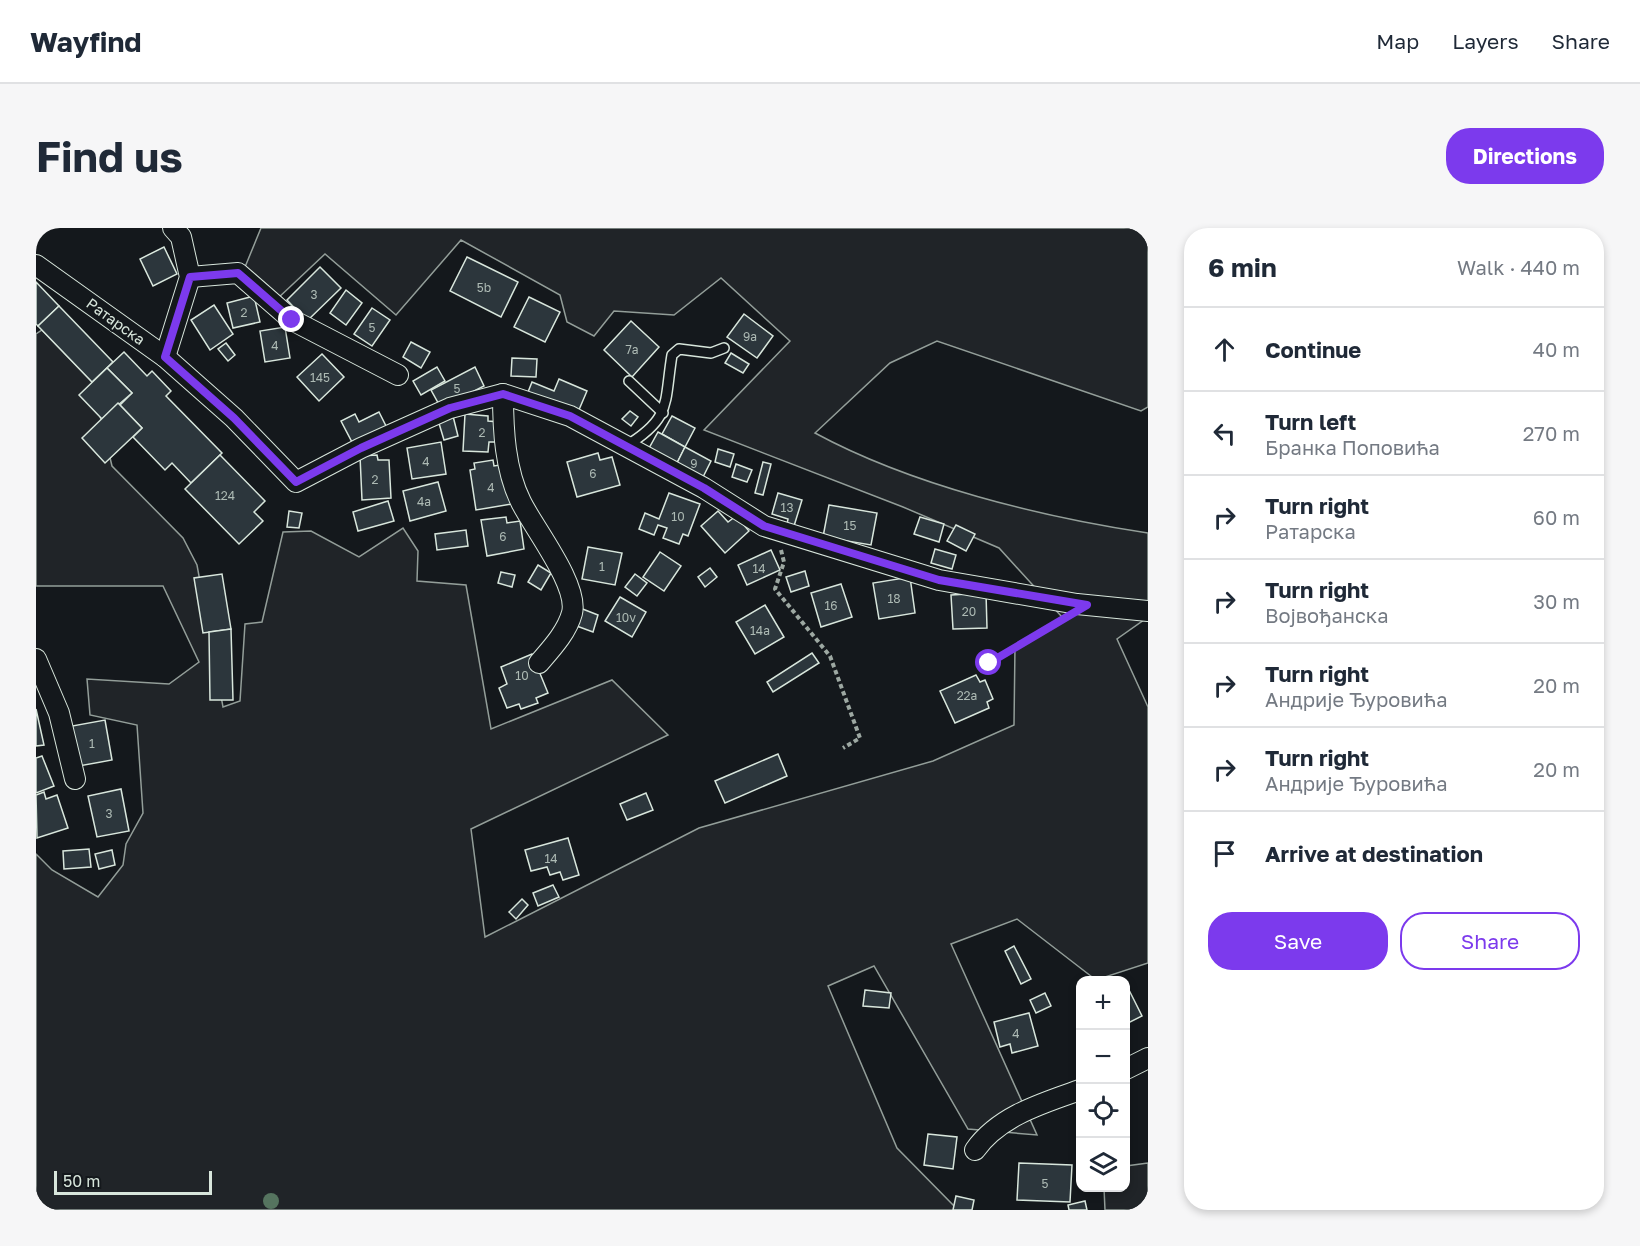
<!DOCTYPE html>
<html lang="en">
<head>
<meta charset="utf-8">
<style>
  :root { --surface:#fff; --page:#f6f6f7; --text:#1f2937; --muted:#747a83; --line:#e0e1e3; --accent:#7c3aed }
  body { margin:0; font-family:"Golos Text",sans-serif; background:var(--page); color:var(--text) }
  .controls { position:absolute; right:18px; bottom:18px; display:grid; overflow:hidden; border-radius:12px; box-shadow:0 3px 9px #0003 }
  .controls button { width:54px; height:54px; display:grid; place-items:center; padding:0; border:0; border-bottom:2px solid var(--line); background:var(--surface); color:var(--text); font:30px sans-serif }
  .scale { position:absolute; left:18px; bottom:15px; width:158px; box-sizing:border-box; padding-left:6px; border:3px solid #d8e6dc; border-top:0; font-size:16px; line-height:21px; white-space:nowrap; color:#d8e6dc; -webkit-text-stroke:4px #14181c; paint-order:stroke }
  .stop { position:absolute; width:18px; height:18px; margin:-14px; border:4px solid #7c3aed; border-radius:50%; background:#fff }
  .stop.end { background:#7c3aed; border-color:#fff; box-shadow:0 2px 6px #0008 }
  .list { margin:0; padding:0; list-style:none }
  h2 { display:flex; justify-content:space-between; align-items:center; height:78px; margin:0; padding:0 24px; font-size:26px }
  h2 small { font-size:20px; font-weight:400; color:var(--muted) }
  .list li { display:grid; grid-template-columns:39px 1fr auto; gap:18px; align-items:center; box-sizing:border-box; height:84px; padding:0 24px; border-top:2px solid var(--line) }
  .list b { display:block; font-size:22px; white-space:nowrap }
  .list p { margin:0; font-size:20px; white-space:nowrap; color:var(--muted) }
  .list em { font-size:20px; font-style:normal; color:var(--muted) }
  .actions { display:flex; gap:12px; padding:18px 24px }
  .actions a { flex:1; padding:14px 0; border:2px solid var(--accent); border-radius:24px; text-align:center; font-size:21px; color:var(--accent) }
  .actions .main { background:var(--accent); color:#fff }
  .icon { flex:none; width:33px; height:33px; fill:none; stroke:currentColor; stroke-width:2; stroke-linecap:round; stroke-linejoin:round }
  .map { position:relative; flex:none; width:1112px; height:982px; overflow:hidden; border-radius:24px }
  header { display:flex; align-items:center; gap:36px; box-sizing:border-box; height:84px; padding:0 30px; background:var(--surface); border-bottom:2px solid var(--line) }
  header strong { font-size:28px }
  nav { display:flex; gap:33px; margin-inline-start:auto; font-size:21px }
  .intro { display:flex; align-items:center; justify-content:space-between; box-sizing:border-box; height:144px; padding:0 36px }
  h1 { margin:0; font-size:42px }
  .button { padding:15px 27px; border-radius:24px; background:var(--accent); color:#fff; font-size:21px; font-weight:700 }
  main { display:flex; gap:36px; padding:0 36px }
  aside { flex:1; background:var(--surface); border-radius:24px; box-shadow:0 3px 9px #0003 }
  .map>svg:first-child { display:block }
</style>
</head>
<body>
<header>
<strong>Wayfind</strong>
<nav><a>Map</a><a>Layers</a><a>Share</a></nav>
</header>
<div class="intro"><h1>Find us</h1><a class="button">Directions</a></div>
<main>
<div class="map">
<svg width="1112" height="982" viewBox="0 0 1112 982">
  <rect width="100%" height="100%" fill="#14181c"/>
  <g fill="#202428" stroke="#939e99" stroke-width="1.5">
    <path d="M225 0H1112V179L1105 183 901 113 854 135 779 205C875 257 1005 289 1112 305V389L1081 411 1112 479V735L1060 752 981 691 915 716 1001 907 932 901 838 738 792 758 861 920 922 982H0V626L16 642 62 669 87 637 90 616 107 585 101 497 54 487 51 451 133 456 163 434 127 358H0V106L6 102 56 154 76 238 147 310 161 337 187 479 204 473 209 396 226 394 247 304 275 303 323 329 367 300 382 323 381 353 430 357 455 501 576 452 632 507 435 601 449 709 663 600 897 533 978 497 979 418 1026 389 963 320 867 279 668 202 754 113 685 50 638 87 578 83 558 108 531 94 524 67 425 12 360 87 289 26 240 72 209 39Z"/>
    <polygon points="1112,935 1112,982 1069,982 1068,960 1090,960 1090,938"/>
  </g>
  <g fill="#2c363c" stroke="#d8e6dc" stroke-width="1.5">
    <polygon points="128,19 141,46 117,58 104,31"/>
    <polygon points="431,29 482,54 465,89 414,63"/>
    <polygon points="284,39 305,60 271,93 251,72"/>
    <polygon points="0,54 23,78 2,98 0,96"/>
    <polygon points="310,62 326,75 310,97 294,85"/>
    <polygon points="218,68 224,94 197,100 191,75"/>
    <polygon points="493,69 524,84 509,114 478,99"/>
    <polygon points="178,77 197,106 174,122 155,92"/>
    <polygon points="23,78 77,134 56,154 2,98"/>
    <polygon points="336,80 354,92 336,118 318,106"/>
    <polygon points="708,86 737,108 721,130 691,109"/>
    <polygon points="595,93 623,119 596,149 568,122"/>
    <polygon points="249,99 254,130 229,134 224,103"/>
    <polygon points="375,114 394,124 385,140 367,129"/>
    <polygon points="190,115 199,127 192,133 182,121"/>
    <polygon points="88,124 111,148 116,143 135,163 130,168 186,225 155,255 136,235 129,242 97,209 106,200 84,177 96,165 71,140"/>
    <polygon points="695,125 713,136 707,145 689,135"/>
    <polygon points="286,126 308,149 283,173 261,149"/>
    <polygon points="476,130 501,131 500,149 475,148"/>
    <polygon points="401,139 409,153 385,167 377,153"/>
    <polygon points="439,139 448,158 405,180 395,162"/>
    <polygon points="71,140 96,165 66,191 43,167"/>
    <polygon points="523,151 551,163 542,184 492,164 496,154 518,163"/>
    <polygon points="82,175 106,200 69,235 46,210"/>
    <polygon points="594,183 602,189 595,198 586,191"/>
    <polygon points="343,184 351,200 317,216 305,193 319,186 323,194"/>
    <polygon points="429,186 452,188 452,193 464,194 463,214 453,214 452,224 427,223"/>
    <polygon points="417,188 422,208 408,212 402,192"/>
    <polygon points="636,188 659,200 649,219 626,206"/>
    <polygon points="622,204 649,219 640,237 612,222"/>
    <polygon points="405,214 410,246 376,251 371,220"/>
    <polygon points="649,219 675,233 666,251 640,237"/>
    <polygon points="682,221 698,226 694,239 679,234"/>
    <polygon points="562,225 564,232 576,229 584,257 541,269 531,234"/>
    <polygon points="184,227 229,273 218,284 227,293 203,316 149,261"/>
    <polygon points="341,227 342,232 353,232 355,270 326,272 324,228"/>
    <polygon points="457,232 458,238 470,236 476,276 440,282 434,242 439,241 438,235"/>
    <polygon points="727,234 735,236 727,267 719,265"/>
    <polygon points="700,236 716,242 711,254 696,249"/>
    <polygon points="402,254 410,283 374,293 367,263"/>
    <polygon points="633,265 664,276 652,308 647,306 643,316 627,310 631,300 622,297 618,307 603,301 609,285 623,291"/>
    <polygon points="742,265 766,272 758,298 751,296 752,291 736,286"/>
    <polygon points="352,273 358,293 322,303 317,284"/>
    <polygon points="793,277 841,285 835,317 787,309"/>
    <polygon points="253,283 266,285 263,300 251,299"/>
    <polygon points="682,283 692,294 700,288 713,303 689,325 665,298"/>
    <polygon points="470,289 471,295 484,293 488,321 451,328 445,292"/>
    <polygon points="884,289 908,296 903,314 878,306"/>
    <polygon points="920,297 939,306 930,323 911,313"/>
    <polygon points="430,302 432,318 401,322 399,306"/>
    <polygon points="552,319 586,325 579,357 546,351"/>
    <polygon points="899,321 920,327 916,341 895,335"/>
    <polygon points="735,322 744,342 711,357 702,337"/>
    <polygon points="624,324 645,338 628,363 607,349"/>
    <polygon points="502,337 515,345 505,362 492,354"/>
    <polygon points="674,340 681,349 669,359 662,349"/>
    <polygon points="769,343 773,358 755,364 750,349"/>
    <polygon points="465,344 479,347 476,359 462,355"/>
    <polygon points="186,346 195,401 167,405 158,350"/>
    <polygon points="599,346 611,355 601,368 589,359"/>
    <polygon points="874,349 879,385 843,391 837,355"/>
    <polygon points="805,356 816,389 785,399 775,365"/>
    <polygon points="950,365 951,400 917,401 915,367"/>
    <polygon points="584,369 610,384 596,409 569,393"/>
    <polygon points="729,377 748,409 719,426 700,394"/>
    <polygon points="544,380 562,387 557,404 538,397"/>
    <polygon points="195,401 197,472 174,472 173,404"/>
    <polygon points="776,425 783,435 737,464 731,454"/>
    <polygon points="496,426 512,465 500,470 502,475 485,481 483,476 471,480 463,460 471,456 465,439"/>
    <polygon points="940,447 944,454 949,452 957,471 951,474 953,480 919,495 904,463"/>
    <polygon points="0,481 8,517 0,518"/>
    <polygon points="69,492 76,532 43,538 36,498"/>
    <polygon points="742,526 751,548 689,575 679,553"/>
    <polygon points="6,528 18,558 0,565 0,530"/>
    <polygon points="85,561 93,603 61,609 52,568"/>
    <polygon points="8,564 10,571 21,567 32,600 1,610 0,567"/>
    <polygon points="610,565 617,582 591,592 584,576"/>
    <polygon points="532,610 543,647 527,652 524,644 514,647 511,639 495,643 489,622"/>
    <polygon points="53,621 55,639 28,641 27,623"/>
    <polygon points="76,622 79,637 63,641 59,626"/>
    <polygon points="517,657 523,669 502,678 497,665"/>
    <polygon points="486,671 492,677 480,691 473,684"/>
    <polygon points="978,718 995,751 985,756 969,723"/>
    <polygon points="1092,760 1106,788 1090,796 1090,761"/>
    <polygon points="829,762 855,765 853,780 827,778"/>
    <polygon points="1009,765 1015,778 1000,785 994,772"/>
    <polygon points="993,785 1002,818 976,825 974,816 964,819 958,794"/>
    <polygon points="892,906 921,909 917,941 888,937"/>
    <polygon points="983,935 1036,937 1034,974 981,972"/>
    <polygon points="920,968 938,972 936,982 917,982"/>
    <polygon points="1049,973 1051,982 1033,982 1032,977"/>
  </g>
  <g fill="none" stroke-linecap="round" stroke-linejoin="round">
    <defs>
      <g id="service">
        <polyline points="593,153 627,185"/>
        <path d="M590 218C636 190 628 176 636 127L643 121 675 125 688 120"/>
      </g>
      <g id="minor">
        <polyline points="0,37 129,129 198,190 260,254 325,220 414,180 467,166 534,188 668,260 728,298 903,352 1041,376 1112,383"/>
        <polyline points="154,49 202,45 256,92 362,147"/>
        <polyline points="129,129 154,49 145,9 137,0"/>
        <path d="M467 166C467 202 469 242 485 274 497 299 543 357 536 385 531 404 515 421 503 435"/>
        <polyline points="0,431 23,485 39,551"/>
        <polyline points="1090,841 1112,830"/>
        <path d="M939 922C963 888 1007 875 1044 862"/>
      </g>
    </defs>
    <use href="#service" stroke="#d8e6dc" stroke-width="12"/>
    <use href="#minor" stroke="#d8e6dc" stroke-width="22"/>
    <g stroke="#9da8a2" stroke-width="4" stroke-dasharray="4.5 3" stroke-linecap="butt">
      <polyline points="745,322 748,334 739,361 794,428 824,510 807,520"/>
      <polyline points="953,435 1022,394"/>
    </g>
    <use href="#service" stroke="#14181c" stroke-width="9"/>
    <use href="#minor" stroke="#14181c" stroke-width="20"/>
  </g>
  <circle fill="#55745f" cx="235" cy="973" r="8"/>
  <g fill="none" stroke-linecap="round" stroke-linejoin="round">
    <polyline stroke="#7c3aed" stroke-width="8" points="256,92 202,45 154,49 129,129 198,190 260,254 325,220 414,180 467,166 534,188 668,260 728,298 903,352 1051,377 953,435"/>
  </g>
  <g text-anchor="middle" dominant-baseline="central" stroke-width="4.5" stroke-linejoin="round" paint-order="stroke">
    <g font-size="12" fill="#adbab4">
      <text x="448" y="59">5b</text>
      <text x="278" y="66">3</text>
      <text x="208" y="84">2</text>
      <text x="336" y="99">5</text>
      <text x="714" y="108">9a</text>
      <text x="239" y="117">4</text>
      <text x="596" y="121">7a</text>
      <text x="284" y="149">145</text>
      <text x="421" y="160">5</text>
      <text x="446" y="204">2</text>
      <text x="390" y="233">4</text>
      <text x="658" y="235">9</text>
      <text x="557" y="245">6</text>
      <text x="339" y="251">2</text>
      <text x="455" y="259">4</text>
      <text x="189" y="267">124</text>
      <text x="388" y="273">4a</text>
      <text x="751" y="279">13</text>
      <text x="642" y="288">10</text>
      <text x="814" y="297">15</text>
      <text x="467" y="308">6</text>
      <text x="566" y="338">1</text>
      <text x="723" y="340">14</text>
      <text x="858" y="370">18</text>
      <text x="795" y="377">16</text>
      <text x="933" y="383">20</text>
      <text x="590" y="389">10v</text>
      <text x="724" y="402">14a</text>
      <text x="486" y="447">10</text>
      <text x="931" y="467">22a</text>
      <text x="56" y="515">1</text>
      <text x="73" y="585">3</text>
      <text x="515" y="630">14</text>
      <text x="980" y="805">4</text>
      <text x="1009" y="955">5</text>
    </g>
    <g font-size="15" fill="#d8e6dc" stroke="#14181c">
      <text transform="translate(80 93) rotate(36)">Ратарска</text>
    </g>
  </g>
</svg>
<div class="controls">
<button>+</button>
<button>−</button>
<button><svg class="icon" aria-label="locate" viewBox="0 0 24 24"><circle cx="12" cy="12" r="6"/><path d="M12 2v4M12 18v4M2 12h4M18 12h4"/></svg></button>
<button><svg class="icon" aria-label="layers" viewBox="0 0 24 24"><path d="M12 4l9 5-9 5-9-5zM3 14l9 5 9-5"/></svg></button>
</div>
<div class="scale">50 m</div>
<div class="stop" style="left:953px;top:435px"></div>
<div class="stop end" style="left:256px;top:92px"></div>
</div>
<aside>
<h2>6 min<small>Walk · 440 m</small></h2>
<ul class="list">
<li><svg class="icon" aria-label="ahead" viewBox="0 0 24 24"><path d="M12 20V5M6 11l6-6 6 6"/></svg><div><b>Continue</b></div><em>40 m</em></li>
<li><svg class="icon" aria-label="left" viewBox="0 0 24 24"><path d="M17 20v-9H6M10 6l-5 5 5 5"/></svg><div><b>Turn left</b><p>Бранка Поповића</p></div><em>270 m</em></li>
<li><svg class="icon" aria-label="right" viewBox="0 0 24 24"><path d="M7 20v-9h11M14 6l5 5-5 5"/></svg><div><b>Turn right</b><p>Ратарска</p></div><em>60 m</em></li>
<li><svg class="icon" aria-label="right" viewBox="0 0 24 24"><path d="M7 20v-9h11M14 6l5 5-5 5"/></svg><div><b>Turn right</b><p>Војвођанска</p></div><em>30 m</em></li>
<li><svg class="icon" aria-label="right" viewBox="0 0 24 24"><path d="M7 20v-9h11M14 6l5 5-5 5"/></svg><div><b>Turn right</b><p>Андрије Ђуровића</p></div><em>20 m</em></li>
<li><svg class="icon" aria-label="right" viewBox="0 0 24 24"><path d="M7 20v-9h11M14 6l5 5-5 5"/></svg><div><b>Turn right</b><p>Андрије Ђуровића</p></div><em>20 m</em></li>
<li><svg class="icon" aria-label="arrive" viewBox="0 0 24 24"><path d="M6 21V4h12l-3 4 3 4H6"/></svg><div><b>Arrive at destination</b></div></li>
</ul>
<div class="actions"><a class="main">Save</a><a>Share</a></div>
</aside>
</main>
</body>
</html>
